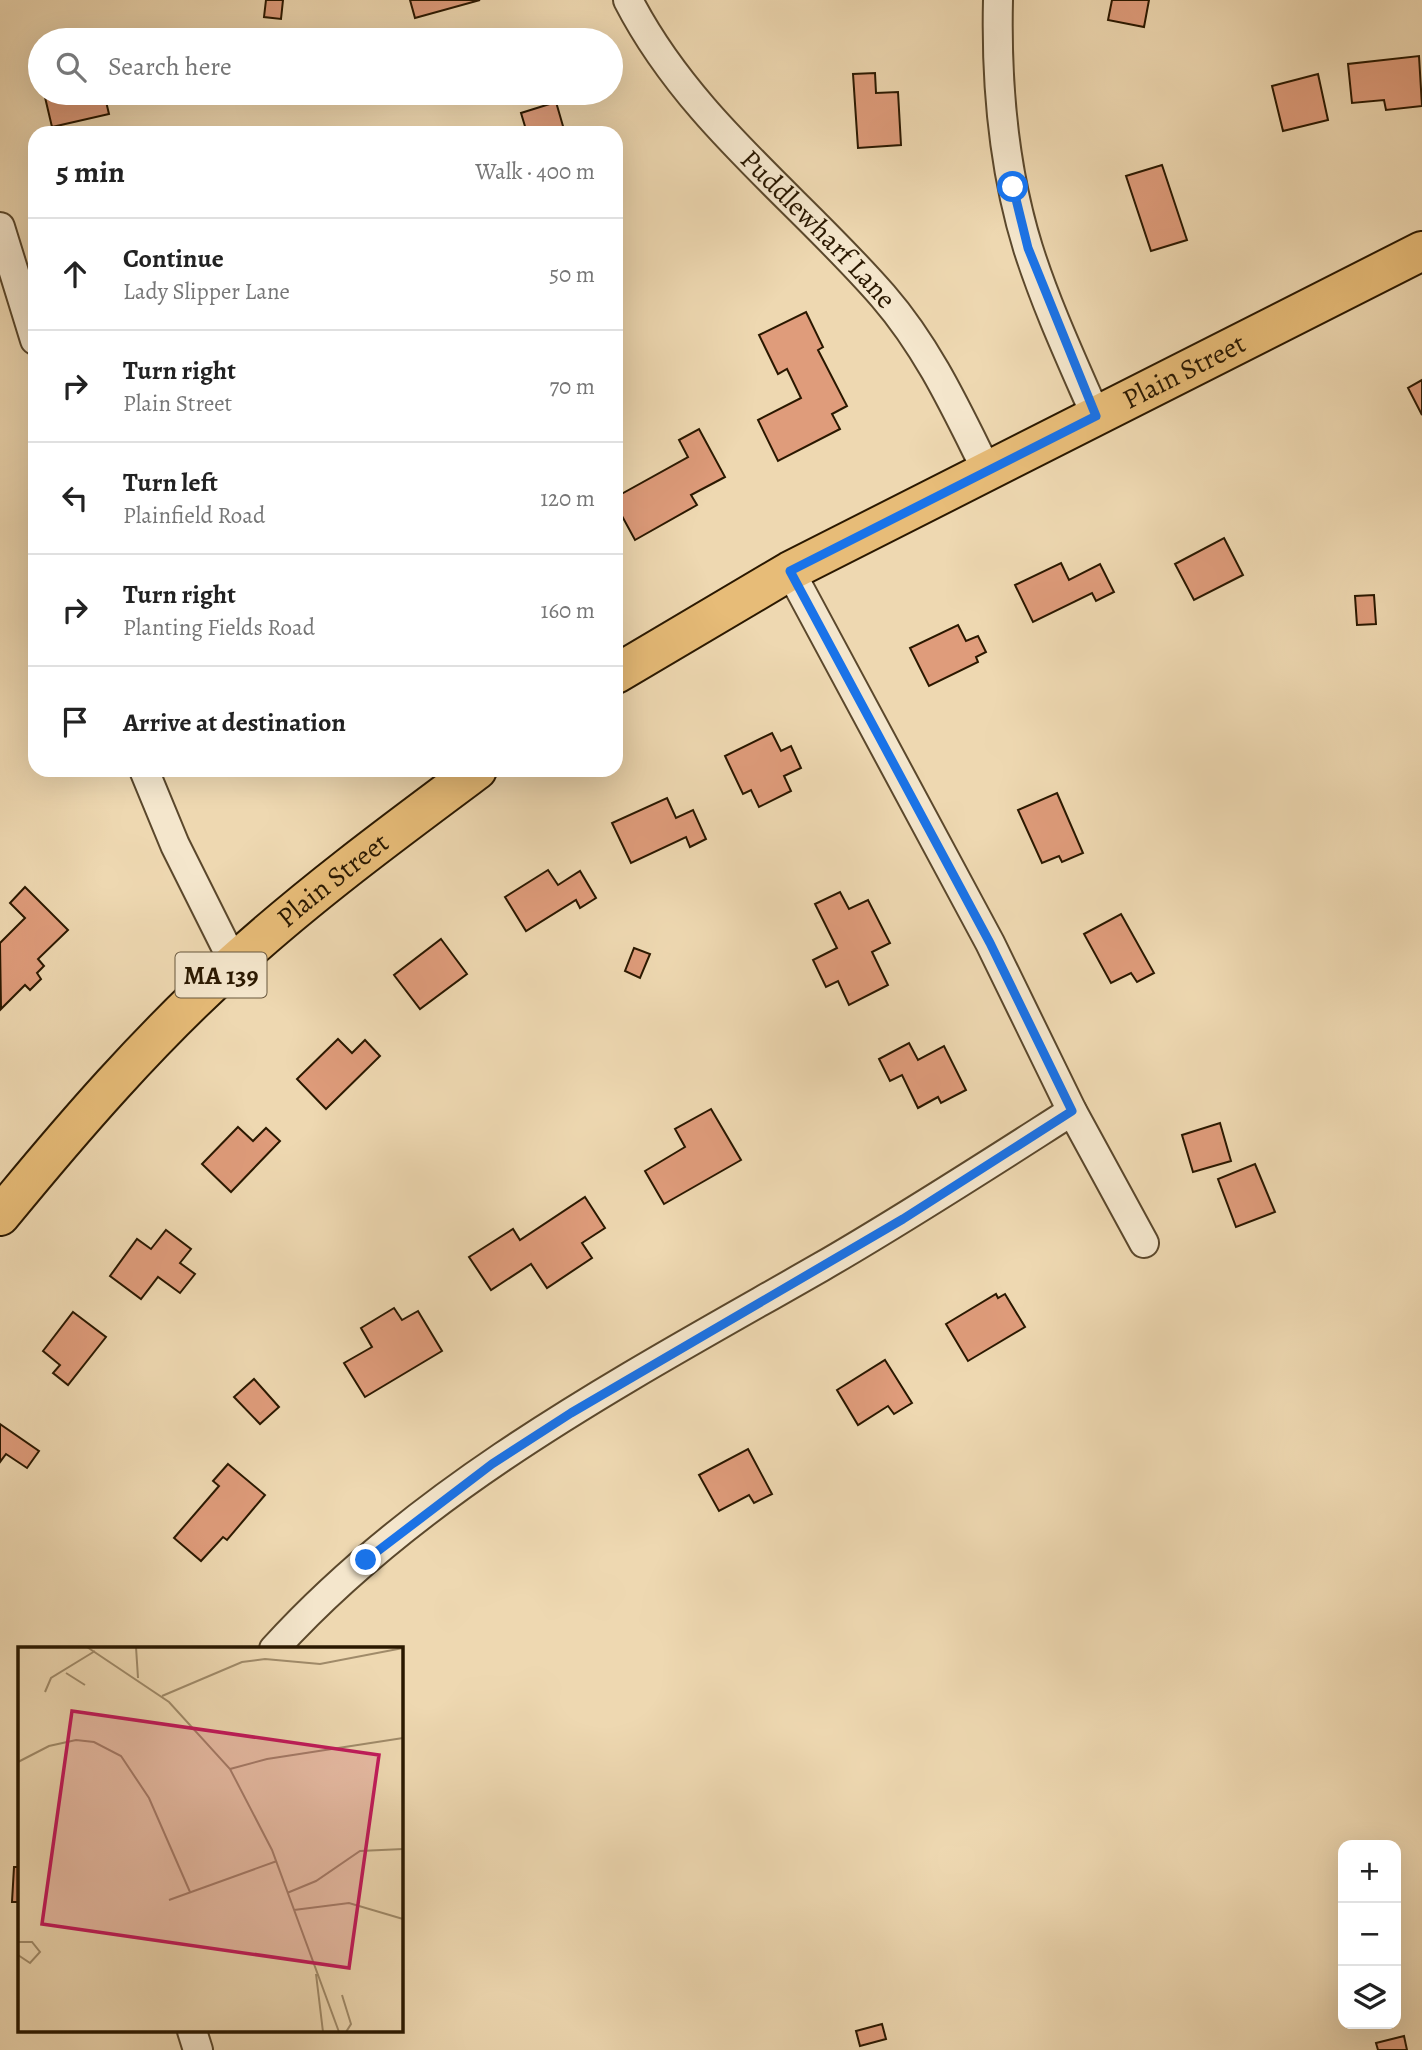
<!DOCTYPE html>
<html lang="en">
<head>
<meta charset="utf-8">
<style>
  :root { --surface:#fff; --page:#f2f2f2; --text:#222; --muted:#767676; --line:#e0e0e0 }
  body { margin:0; font-family:Alegreya,serif; background:var(--page); color:var(--text) }
  .controls { position:absolute; right:21px; bottom:21px; display:grid; overflow:hidden; border-radius:14px; box-shadow:0 7px 28px #0002 }
  .controls button { width:63px; height:63px; display:grid; place-items:center; padding:0; border:0; border-bottom:2px solid var(--line); background:var(--surface); color:var(--text); font:35px sans-serif }
  .stop { position:absolute; width:21px; height:21px; margin:-16px; border:5px solid #1a73e8; border-radius:50%; background:#fff }
  .stop.end { background:#1a73e8; border-color:#fff; box-shadow:0 2px 7px #0008 }
  .list { margin:0; padding:0; list-style:none }
  h2 { display:flex; justify-content:space-between; align-items:center; height:91px; margin:0; padding:0 28px; font-size:30px }
  h2 small { font-size:23px; font-weight:400; color:var(--muted) }
  .list li { display:grid; grid-template-columns:46px 1fr auto; gap:21px; align-items:center; box-sizing:border-box; height:112px; padding:0 28px; border-top:2px solid var(--line) }
  .list b { display:block; font-size:26px; white-space:nowrap }
  .list p { margin:0; font-size:23px; white-space:nowrap; color:var(--muted) }
  .list em { font-size:23px; font-style:normal; color:var(--muted) }
  .icon { flex:none; width:38px; height:38px; fill:none; stroke:currentColor; stroke-width:2; stroke-linecap:round; stroke-linejoin:round }
  .map { position:relative; flex:none; width:1422px; height:2050px; overflow:hidden }
  .search { position:absolute; background:var(--surface); box-shadow:0 7px 28px #0002; left:28px; top:28px; width:595px; height:77px; display:flex; align-items:center; gap:18px; box-sizing:border-box; padding:0 24px; border-radius:38px; color:var(--muted); font-size:26px }
  .panel { position:absolute; background:var(--surface); box-shadow:0 7px 28px #0002; left:28px; top:126px; width:595px; height:651px; border-radius:21px }
  .map>svg:first-child { display:block }
</style>
</head>
<body>
<div class="map">
<svg width="1422" height="2050" viewBox="0 0 1422 2050">
  <rect width="100%" height="100%" fill="#eed8b1"/>
  <filter id="stains"><feTurbulence type="fractalNoise" baseFrequency=".00286" numOctaves="4"/><feColorMatrix values="0 0 0 0 .2 0 0 0 0 .09 0 0 0 0 .02 0 0 0 .5 -.17"/></filter>
  <radialGradient id="worn" r=".72"><stop offset=".6" stop-color="#630" stop-opacity="0"/><stop offset="1" stop-color="#630" stop-opacity=".3"/></radialGradient>
  <g fill="#df9c7b" stroke="#2a1800" stroke-width="2">
    <polygon points="266,0 283,0 281,19 264,17"/>
    <polygon points="410,0 480,0 415,18"/>
    <polygon points="1112,0 1149,0 1144,27 1108,20"/>
    <polygon points="1419,56 1422,106 1386,110 1384,100 1352,103 1348,64"/>
    <polygon points="875,73 876,93 898,92 901,145 858,148 853,74"/>
    <polygon points="1318,74 1328,120 1283,131 1272,86"/>
    <polygon points="44,93 104,93 109,114 52,127"/>
    <polygon points="556,102 565,133 527,133 521,113"/>
    <polygon points="1162,165 1187,240 1151,251 1126,176"/>
    <polygon points="806,312 823,347 818,350 847,406 832,414 840,429 778,461 758,420 801,398 787,369 778,374 759,335"/>
    <polygon points="1422,380 1422,415 1408,388"/>
    <polygon points="699,429 725,477 691,495 697,505 635,540 616,505 616,497 688,457 679,440"/>
    <polygon points="1224,538 1243,575 1194,600 1175,564"/>
    <polygon points="1061,563 1069,580 1100,564 1114,592 1096,601 1092,593 1033,622 1015,585"/>
    <polygon points="1374,595 1376,624 1357,625 1355,596"/>
    <polygon points="958,625 966,641 978,636 986,652 976,657 978,662 929,686 910,648"/>
    <polygon points="772,733 781,751 791,746 801,768 784,776 791,791 759,807 751,790 743,794 725,756"/>
    <polygon points="1057,793 1083,853 1062,862 1059,856 1042,863 1018,810"/>
    <polygon points="667,798 676,818 693,810 706,839 690,847 686,837 631,863 612,823"/>
    <polygon points="548,870 558,885 580,871 596,898 580,908 576,900 526,931 505,897"/>
    <polygon points="25,887 68,930 38,959 44,966 37,973 41,979 30,990 25,985 1,1009 0,943 25,918 10,903"/>
    <polygon points="840,892 849,909 868,900 890,943 872,952 888,985 849,1005 838,981 826,987 813,960 837,948 815,904"/>
    <polygon points="1121,914 1154,973 1137,982 1131,973 1111,983 1084,934"/>
    <polygon points="441,939 467,974 420,1009 394,975"/>
    <polygon points="634,948 650,954 640,978 625,971"/>
    <polygon points="338,1039 352,1053 365,1040 380,1056 326,1109 297,1079"/>
    <polygon points="909,1043 918,1060 944,1046 966,1090 941,1103 938,1097 918,1108 902,1075 890,1081 879,1059"/>
    <polygon points="711,1109 741,1160 664,1204 645,1171 685,1147 675,1129"/>
    <polygon points="1220,1123 1231,1161 1193,1172 1182,1135"/>
    <polygon points="238,1127 253,1141 266,1128 280,1141 231,1192 202,1164"/>
    <polygon points="1255,1164 1275,1212 1236,1227 1218,1179"/>
    <polygon points="585,1197 605,1228 582,1243 592,1258 547,1288 531,1264 491,1290 469,1257 513,1229 520,1240"/>
    <polygon points="166,1230 191,1249 180,1263 195,1274 180,1293 158,1277 141,1299 110,1276 137,1239 151,1249"/>
    <polygon points="996,1294 998,1298 1005,1294 1025,1327 968,1361 946,1324"/>
    <polygon points="394,1308 402,1320 418,1311 442,1351 365,1397 344,1363 372,1347 361,1328"/>
    <polygon points="73,1312 106,1337 68,1385 53,1373 60,1365 43,1351"/>
    <polygon points="885,1360 912,1403 894,1414 888,1406 858,1425 837,1390"/>
    <polygon points="254,1379 279,1407 260,1424 234,1397"/>
    <polygon points="0,1424 39,1451 27,1468 6,1454 0,1462"/>
    <polygon points="748,1449 772,1494 754,1503 749,1495 719,1511 699,1475"/>
    <polygon points="228,1464 265,1495 227,1540 223,1537 201,1561 174,1538 219,1486 213,1481"/>
    <polygon points="14,1867 19,1867 19,1902 12,1902"/>
    <polygon points="882,2024 886,2039 860,2046 856,2031"/>
    <polygon points="1404,2036 1407,2050 1378,2050 1376,2043"/>
  </g>
  <g fill="none" stroke-linecap="round" stroke-linejoin="round">
    <defs>
      <g id="minor">
        <path id="s1" d="M628 0C689 119 797 197 883 296 929 349 957 411 988 473"/>
        <path d="M998 0C996 84 1003 167 1028 248 1046 305 1072 361 1096 416"/>
        <polyline points="0,227 35,340"/>
        <polyline points="790,571 990,943 1072,1111 1144,1243"/>
        <polyline points="144,770 175,845 234,963"/>
        <path d="M274 1649C424 1484 629 1377 821 1267 906 1218 989 1164 1072 1111"/>
        <polyline points="192,2031 198,2050"/>
      </g>
      <g id="primary">
        <path id="s2" d="M616 674 790 571 1422 251"/>
        <path id="s3" d="M0 1216C73 1127 149 1039 235 962 311 893 395 831 477 770"/>
      </g>
    </defs>
    <use href="#minor" stroke="#5b482c" stroke-width="32"/>
    <use href="#primary" stroke="#2a1800" stroke-width="42"/>
    <use href="#minor" stroke="#f4e6cc" stroke-width="28"/>
    <use href="#primary" stroke="#e7bc78" stroke-width="38"/>
  </g>
  <g fill="none" stroke-linecap="round" stroke-linejoin="round">
    <polyline stroke="#1a73e8" stroke-width="9" points="366,1560 492,1464 571,1413 903,1219 1072,1111 990,943 790,571 1096,416 1028,248 1013,187"/>
  </g>
  <g text-anchor="middle" dominant-baseline="central" stroke-width="7" stroke-linejoin="round" paint-order="stroke">
    <rect fill="#f4e6cc" stroke="#67563d" stroke-width="2" x="175.5" y="952.5" width="91" height="45" rx="5"/>
    <g font-size="26" font-weight="bold" fill="#2a1800">
      <text x="221" y="975">MA 139</text>
    </g>
    <g font-size="28" fill="#2a1800" stroke="#f4e6cc">
      <text stroke="none"><textPath href="#s1" startOffset="299">Puddlewharf Lane</textPath></text>
      <text stroke="none"><textPath href="#s2" startOffset="644">Plain Street</textPath></text>
      <text stroke="none"><textPath href="#s3" startOffset="474">Plain Street</textPath></text>
    </g>
  </g>
  <g transform="translate(18 1647)">
    <rect width="385" height="385" fill="#eed8b1"/>
    <path fill="none" stroke="#a08b6a" stroke-width="2" d="M69 0 151 55 212 122 254 203 321 385M118 0 120 31M48 26 67 38M27 45 33 31 77 4M144 49 224 15 247 12 302 17 385 1M0 115 31 99 58 93 76 95 103 109 131 151 172 245M212 122 249 112 385 91M269 246 298 234 342 204 385 202M151 253 259 214M276 263 331 256 385 272M0 295H14L22 305 12 316 0 308M298 327 305 385M324 348 333 377 328 385"/>
    <path fill="#c2185b" fill-opacity="0.15" stroke="#c2185b" stroke-width="3.5" d="M54 64 361 108 331 321 24 277Z"/>
    <rect width="385" height="385" fill="none" stroke="#2a1800" stroke-width="3.5"/>
  </g>
  <rect width="100%" height="100%" filter="url(#stains)"/>
  <rect width="100%" height="100%" fill="url(#worn)"/>
</svg>
<div class="controls">
<button>+</button>
<button>−</button>
<button><svg class="icon" aria-label="layers" viewBox="0 0 24 24"><path d="M12 4l9 5-9 5-9-5zM3 14l9 5 9-5"/></svg></button>
</div>
<div class="stop" style="left:1013px;top:187px"></div>
<div class="stop end" style="left:366px;top:1560px"></div>
<div class="search"><svg class="icon" aria-label="search" viewBox="0 0 24 24"><circle cx="10" cy="10" r="6"/><path d="M15 15l6 6"/></svg>Search here</div>
<section class="panel">
<h2>5 min<small>Walk · 400 m</small></h2>
<ul class="list">
<li><svg class="icon" aria-label="ahead" viewBox="0 0 24 24"><path d="M12 20V5M6 11l6-6 6 6"/></svg><div><b>Continue</b><p>Lady Slipper Lane</p></div><em>50 m</em></li>
<li><svg class="icon" aria-label="right" viewBox="0 0 24 24"><path d="M7 20v-9h11M14 6l5 5-5 5"/></svg><div><b>Turn right</b><p>Plain Street</p></div><em>70 m</em></li>
<li><svg class="icon" aria-label="left" viewBox="0 0 24 24"><path d="M17 20v-9H6M10 6l-5 5 5 5"/></svg><div><b>Turn left</b><p>Plainfield Road</p></div><em>120 m</em></li>
<li><svg class="icon" aria-label="right" viewBox="0 0 24 24"><path d="M7 20v-9h11M14 6l5 5-5 5"/></svg><div><b>Turn right</b><p>Planting Fields Road</p></div><em>160 m</em></li>
<li><svg class="icon" aria-label="arrive" viewBox="0 0 24 24"><path d="M6 21V4h12l-3 4 3 4H6"/></svg><div><b>Arrive at destination</b></div></li>
</ul>
</section>
</div>
</body>
</html>
